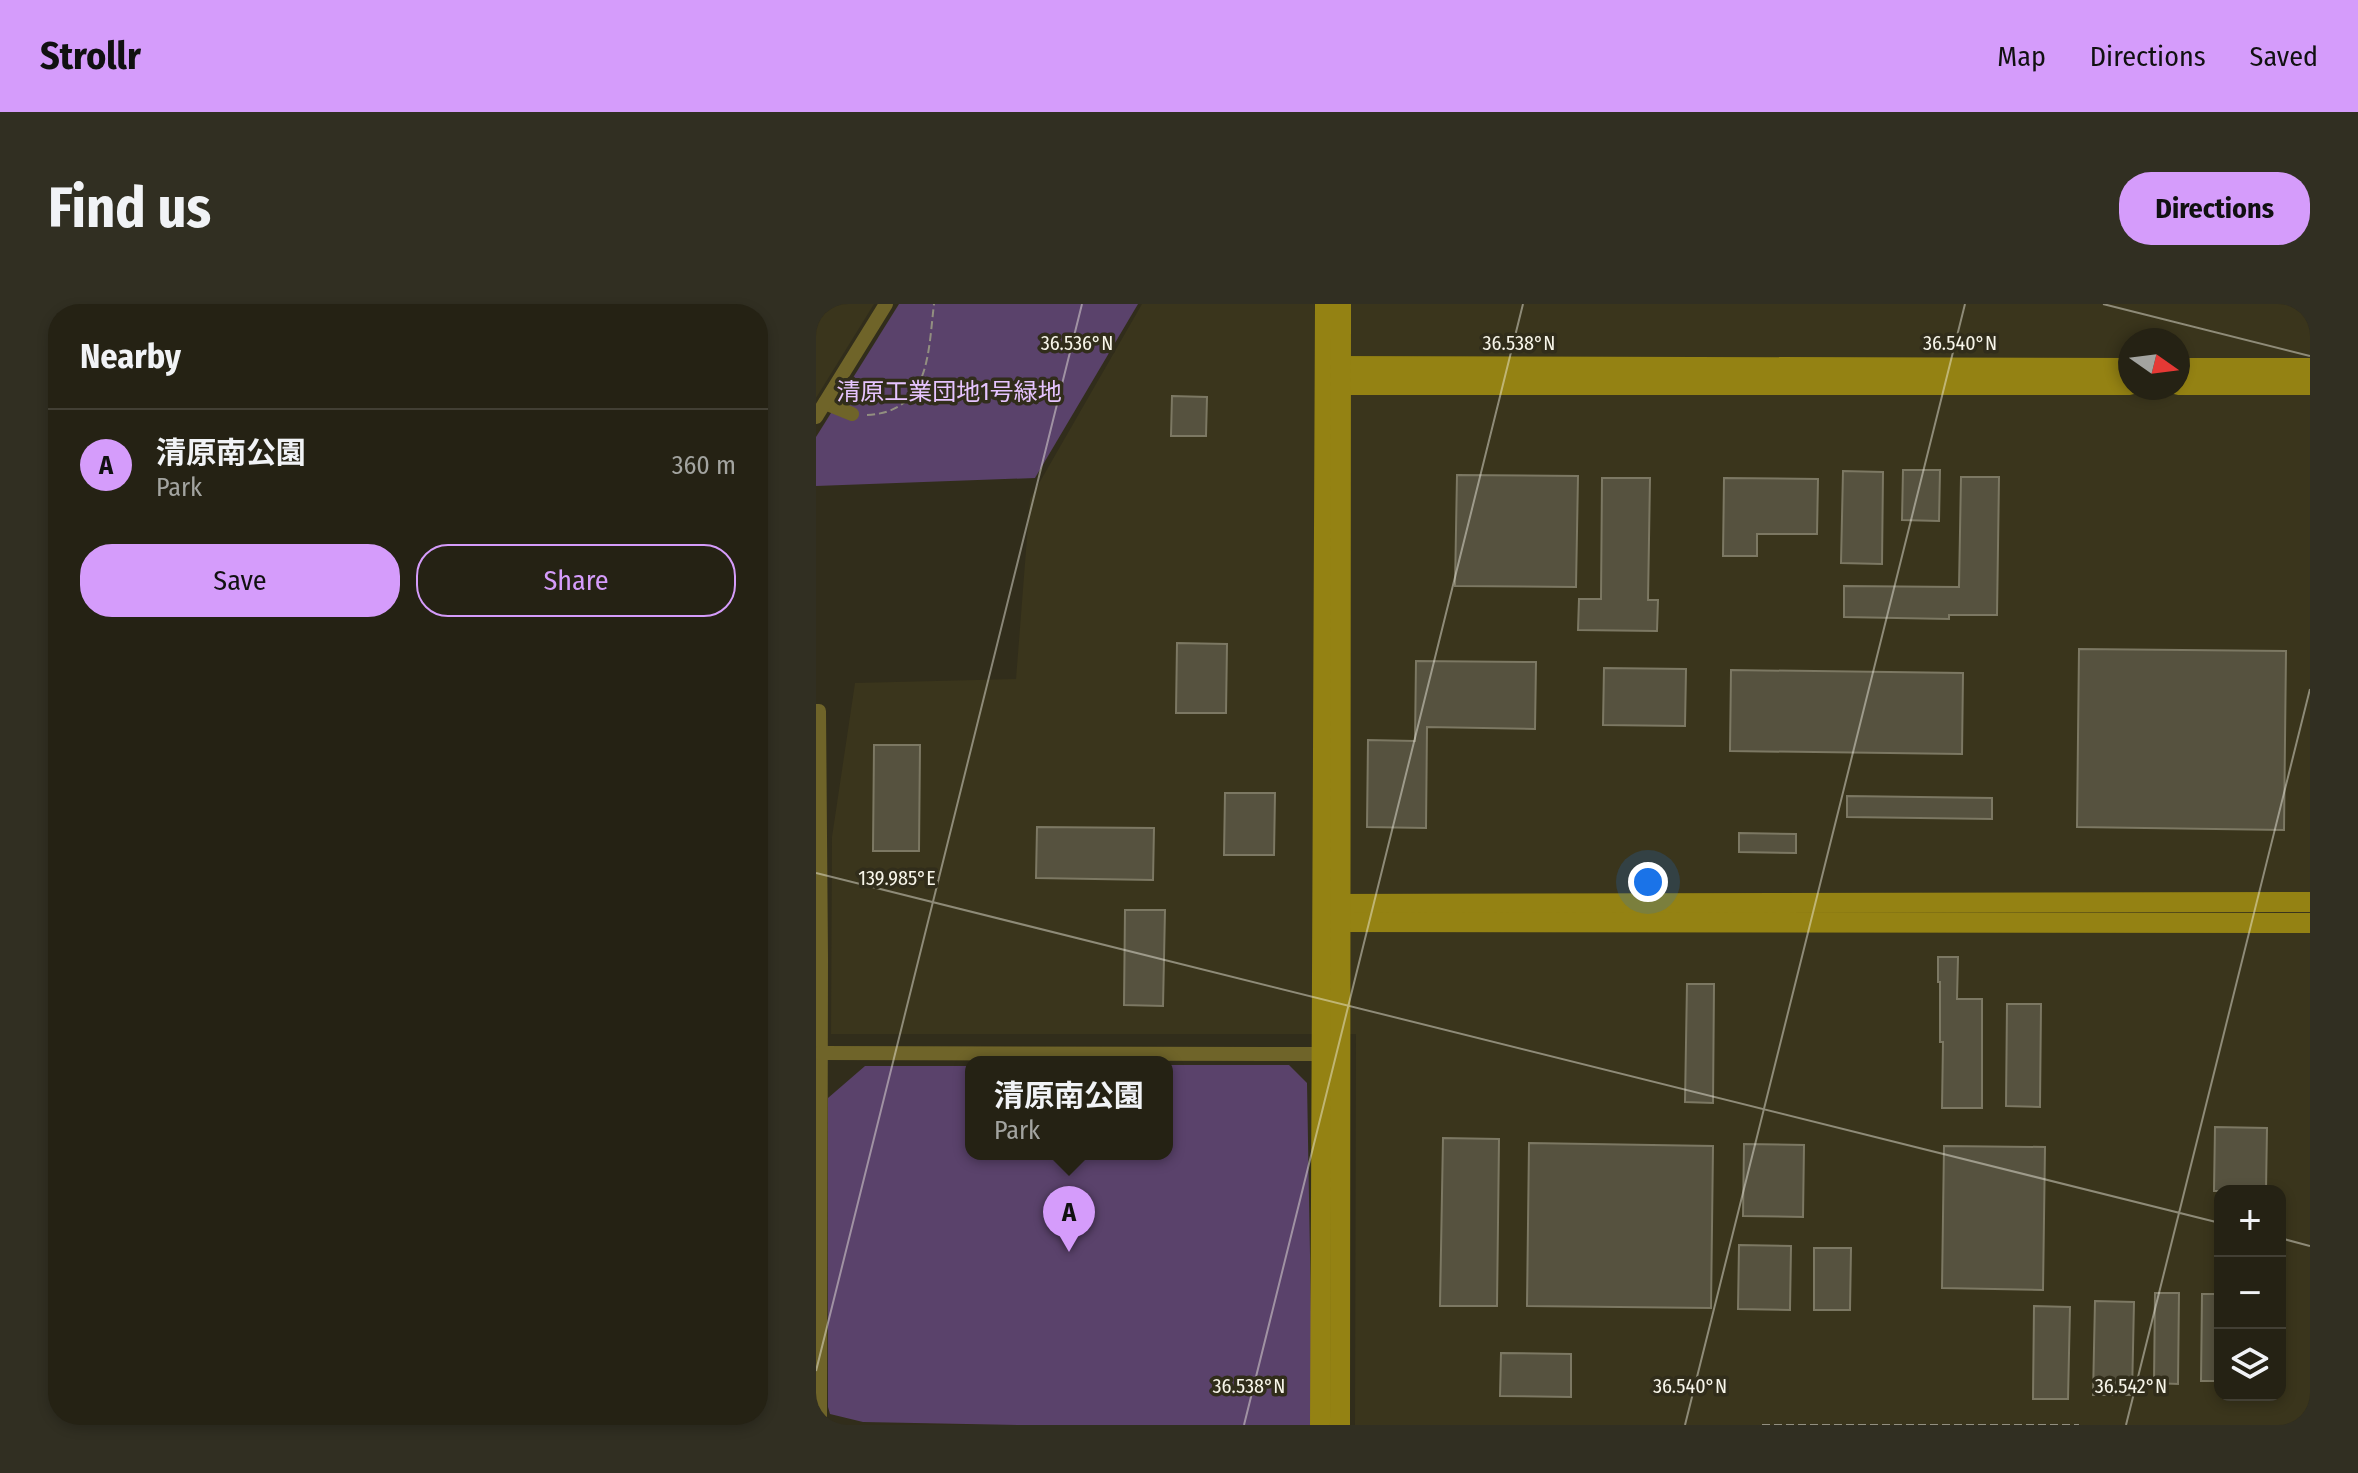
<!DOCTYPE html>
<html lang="en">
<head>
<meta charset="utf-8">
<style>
  :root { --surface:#252214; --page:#312f22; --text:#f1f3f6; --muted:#a3a4a0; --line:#423f34; --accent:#d59cfb }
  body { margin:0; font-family:"Fira Sans Condensed","Noto Sans JP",sans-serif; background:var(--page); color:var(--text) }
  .controls { position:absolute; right:24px; bottom:24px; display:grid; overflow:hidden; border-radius:16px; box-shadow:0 4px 12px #0003 }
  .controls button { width:72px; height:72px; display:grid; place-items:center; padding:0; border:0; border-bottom:2px solid var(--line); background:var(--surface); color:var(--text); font:40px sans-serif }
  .compass { position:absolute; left:1302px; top:24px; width:72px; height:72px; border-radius:50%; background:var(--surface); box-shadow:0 4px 12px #0003; rotate:104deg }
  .you { position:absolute; left:832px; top:578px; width:28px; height:28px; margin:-20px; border:6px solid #fff; border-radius:50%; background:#1a73e8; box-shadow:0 0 0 12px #1a73e833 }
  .badge { display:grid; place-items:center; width:52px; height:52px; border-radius:50%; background:var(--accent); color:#111; font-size:26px; font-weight:700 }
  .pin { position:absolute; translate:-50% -66px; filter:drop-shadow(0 2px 4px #0008) }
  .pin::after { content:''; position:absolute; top:42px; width:28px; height:24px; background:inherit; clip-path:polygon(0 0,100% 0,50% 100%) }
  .popup { position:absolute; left:149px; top:752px; width:208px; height:104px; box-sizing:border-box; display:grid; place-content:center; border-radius:16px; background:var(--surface); filter:drop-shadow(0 2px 6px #0005); font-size:26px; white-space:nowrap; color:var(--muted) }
  .popup b { font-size:30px; color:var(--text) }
  .popup::after { content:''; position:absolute; left:50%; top:100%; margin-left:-16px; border:16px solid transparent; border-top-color:var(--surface) }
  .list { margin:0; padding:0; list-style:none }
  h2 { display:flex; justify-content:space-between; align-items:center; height:104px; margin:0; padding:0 32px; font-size:34px }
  h2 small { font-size:26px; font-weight:400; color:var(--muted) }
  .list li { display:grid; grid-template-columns:52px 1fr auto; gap:24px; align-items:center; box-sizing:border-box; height:112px; padding:0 32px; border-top:2px solid var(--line) }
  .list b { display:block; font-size:30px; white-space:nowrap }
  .list p { margin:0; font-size:26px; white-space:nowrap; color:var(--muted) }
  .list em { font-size:26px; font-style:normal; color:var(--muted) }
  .actions { display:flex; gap:16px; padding:24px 32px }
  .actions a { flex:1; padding:18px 0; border:2px solid var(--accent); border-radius:32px; text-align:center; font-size:28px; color:var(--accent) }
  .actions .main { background:var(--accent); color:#111 }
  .icon { flex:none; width:44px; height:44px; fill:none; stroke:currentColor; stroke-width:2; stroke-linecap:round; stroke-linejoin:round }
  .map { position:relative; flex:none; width:1494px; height:1121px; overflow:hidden; border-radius:32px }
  header { display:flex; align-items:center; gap:48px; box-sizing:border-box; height:112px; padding:0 40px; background:var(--accent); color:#111 }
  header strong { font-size:38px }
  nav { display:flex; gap:44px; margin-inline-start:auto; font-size:28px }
  .intro { display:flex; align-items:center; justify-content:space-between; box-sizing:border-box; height:192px; padding:0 48px }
  h1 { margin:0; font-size:56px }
  .button { padding:20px 36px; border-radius:32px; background:var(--accent); color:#111; font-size:28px; font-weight:700 }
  main { display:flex; gap:48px; padding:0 48px }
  aside { flex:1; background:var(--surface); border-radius:32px; box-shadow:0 4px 12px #0003 }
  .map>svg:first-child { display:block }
</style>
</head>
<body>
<header>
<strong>Strollr</strong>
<nav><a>Map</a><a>Directions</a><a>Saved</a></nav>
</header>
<div class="intro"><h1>Find us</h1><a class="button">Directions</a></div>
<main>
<aside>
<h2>Nearby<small></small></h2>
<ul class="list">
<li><span class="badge">A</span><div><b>清原南公園</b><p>Park</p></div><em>360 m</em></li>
</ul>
<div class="actions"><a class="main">Save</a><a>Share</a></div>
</aside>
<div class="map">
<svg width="1494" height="1121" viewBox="0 0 1494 1121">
  <rect width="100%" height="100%" fill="#312d1b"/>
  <g fill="#3a351c" fill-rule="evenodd">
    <polygon points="0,0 58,0 0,94"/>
    <path d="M326 0H1494V1121H539L540 730H15L16 533 39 379 200 375 214 195ZM1314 36H1362V84H1314ZM1404 887H1464V1091H1404Z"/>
  </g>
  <g fill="#5a426b">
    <polygon points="83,0 322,0 219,174 0,182 0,133"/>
    <polygon points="351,761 473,761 491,779 497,1121 204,1121 47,1118 14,1110 12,1103 12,794 49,762 155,762 155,850 351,850"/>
  </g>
  <g fill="#56523f" stroke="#7c7863" stroke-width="2">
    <polygon points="356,92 391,93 390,132 355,132"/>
    <polygon points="1087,166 1124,166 1123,217 1086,216"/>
    <polygon points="1027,167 1067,168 1066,260 1025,259"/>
    <polygon points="641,171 762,172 760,283 639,282"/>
    <polygon points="1145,173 1183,173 1181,311 1133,311 1133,315 1028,313 1028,282 1143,283"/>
    <polygon points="786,174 834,174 832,296 842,296 841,327 762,326 763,295 785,295"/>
    <polygon points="908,174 1002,175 1001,230 941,230 941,252 907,252"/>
    <polygon points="361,339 411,340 410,409 360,409"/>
    <polygon points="1263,345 1470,347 1468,526 1261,523"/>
    <polygon points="600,357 720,358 719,425 611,423 610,524 551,523 552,436 599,437"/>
    <polygon points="788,364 870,365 869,422 787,421"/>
    <polygon points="915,366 1147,369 1146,450 914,447"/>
    <polygon points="58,441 104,441 103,547 57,547"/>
    <polygon points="409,489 459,489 458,551 408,551"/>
    <polygon points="1031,492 1176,494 1176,515 1031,513"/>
    <polygon points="221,523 338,524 337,576 220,574"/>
    <polygon points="923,529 980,530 980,549 923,548"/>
    <polygon points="309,606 349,606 347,702 308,701"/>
    <polygon points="1122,653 1142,653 1141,695 1166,695 1166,804 1126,804 1127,738 1124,738 1124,678 1122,678"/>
    <polygon points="871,680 898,680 897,799 869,798"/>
    <polygon points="1191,700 1225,700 1224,803 1190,802"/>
    <polygon points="1399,823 1451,824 1450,887 1398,887"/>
    <polygon points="627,834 683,835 681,1002 624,1002"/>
    <polygon points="713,839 897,842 895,1004 711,1002"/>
    <polygon points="928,840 988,841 987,913 927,912"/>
    <polygon points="1128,842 1229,843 1227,986 1126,984"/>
    <polygon points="923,941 975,942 974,1006 922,1005"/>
    <polygon points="998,944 1035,944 1034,1006 998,1006"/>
    <polygon points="1339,989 1363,989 1362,1080 1338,1079"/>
    <polygon points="1386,990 1404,990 1404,1077 1385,1077"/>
    <polygon points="1279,997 1318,998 1316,1091 1277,1091"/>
    <polygon points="1218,1002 1254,1003 1252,1095 1217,1095"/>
    <polygon points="685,1049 755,1050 755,1093 684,1092"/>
  </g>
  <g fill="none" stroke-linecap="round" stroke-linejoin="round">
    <g stroke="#928f80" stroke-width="2" stroke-dasharray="8 4" stroke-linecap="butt">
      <path d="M51 111C114 108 112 49 118 0"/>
      <polyline points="946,1121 1263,1121"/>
    </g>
    <g stroke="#6f6429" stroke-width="14">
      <polyline points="9,99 36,110"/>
      <polyline points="0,113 70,0"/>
      <polyline points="0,407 3,407 5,655 4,1121"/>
      <polyline points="4,749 515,750"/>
    </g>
    <g stroke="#948213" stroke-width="20">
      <polyline points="513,62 1314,64"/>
      <polyline points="1362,64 1494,64"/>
      <polyline points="514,81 1314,81"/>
      <polyline points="1362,81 1494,81"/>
      <polyline points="510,600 1494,598"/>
      <polyline points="510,618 1494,619"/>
      <polyline points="504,1121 509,0"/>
      <polyline points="524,1121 525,0"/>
    </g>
  </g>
  <path fill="none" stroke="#f7f5e9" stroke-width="2" stroke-opacity="0.45" d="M1287 0 1494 52M0 569 1404 919M1464 934 1494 942M0 1067 266 0M428 1121 707 0M869 1121 1149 0M1310 1121 1494 385"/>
  <g text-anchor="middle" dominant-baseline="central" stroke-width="7" stroke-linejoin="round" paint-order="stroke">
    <g font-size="24" fill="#e6c4ff" stroke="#312d1b">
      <text x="133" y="88">清原工業団地1号緑地</text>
    </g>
  </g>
  <g font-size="20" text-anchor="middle" fill="#f7f5e9" stroke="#312d1b" stroke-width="7" stroke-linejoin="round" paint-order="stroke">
    <text x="261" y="46">36.536°N</text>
    <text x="703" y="46">36.538°N</text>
    <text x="1144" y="46">36.540°N</text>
    <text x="81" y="581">139.985°E</text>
    <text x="433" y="1089">36.538°N</text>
    <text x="874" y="1089">36.540°N</text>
    <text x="1315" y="1089">36.542°N</text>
  </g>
</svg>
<div class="controls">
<button>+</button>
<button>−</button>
<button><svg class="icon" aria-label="layers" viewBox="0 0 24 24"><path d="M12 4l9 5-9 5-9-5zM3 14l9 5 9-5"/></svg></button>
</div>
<svg class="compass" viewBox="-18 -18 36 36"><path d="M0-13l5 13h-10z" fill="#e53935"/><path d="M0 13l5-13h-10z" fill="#a3a4a0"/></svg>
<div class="you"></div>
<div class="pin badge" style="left:253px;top:948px">A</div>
<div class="popup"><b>清原南公園</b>Park</div>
</div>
</main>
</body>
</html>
